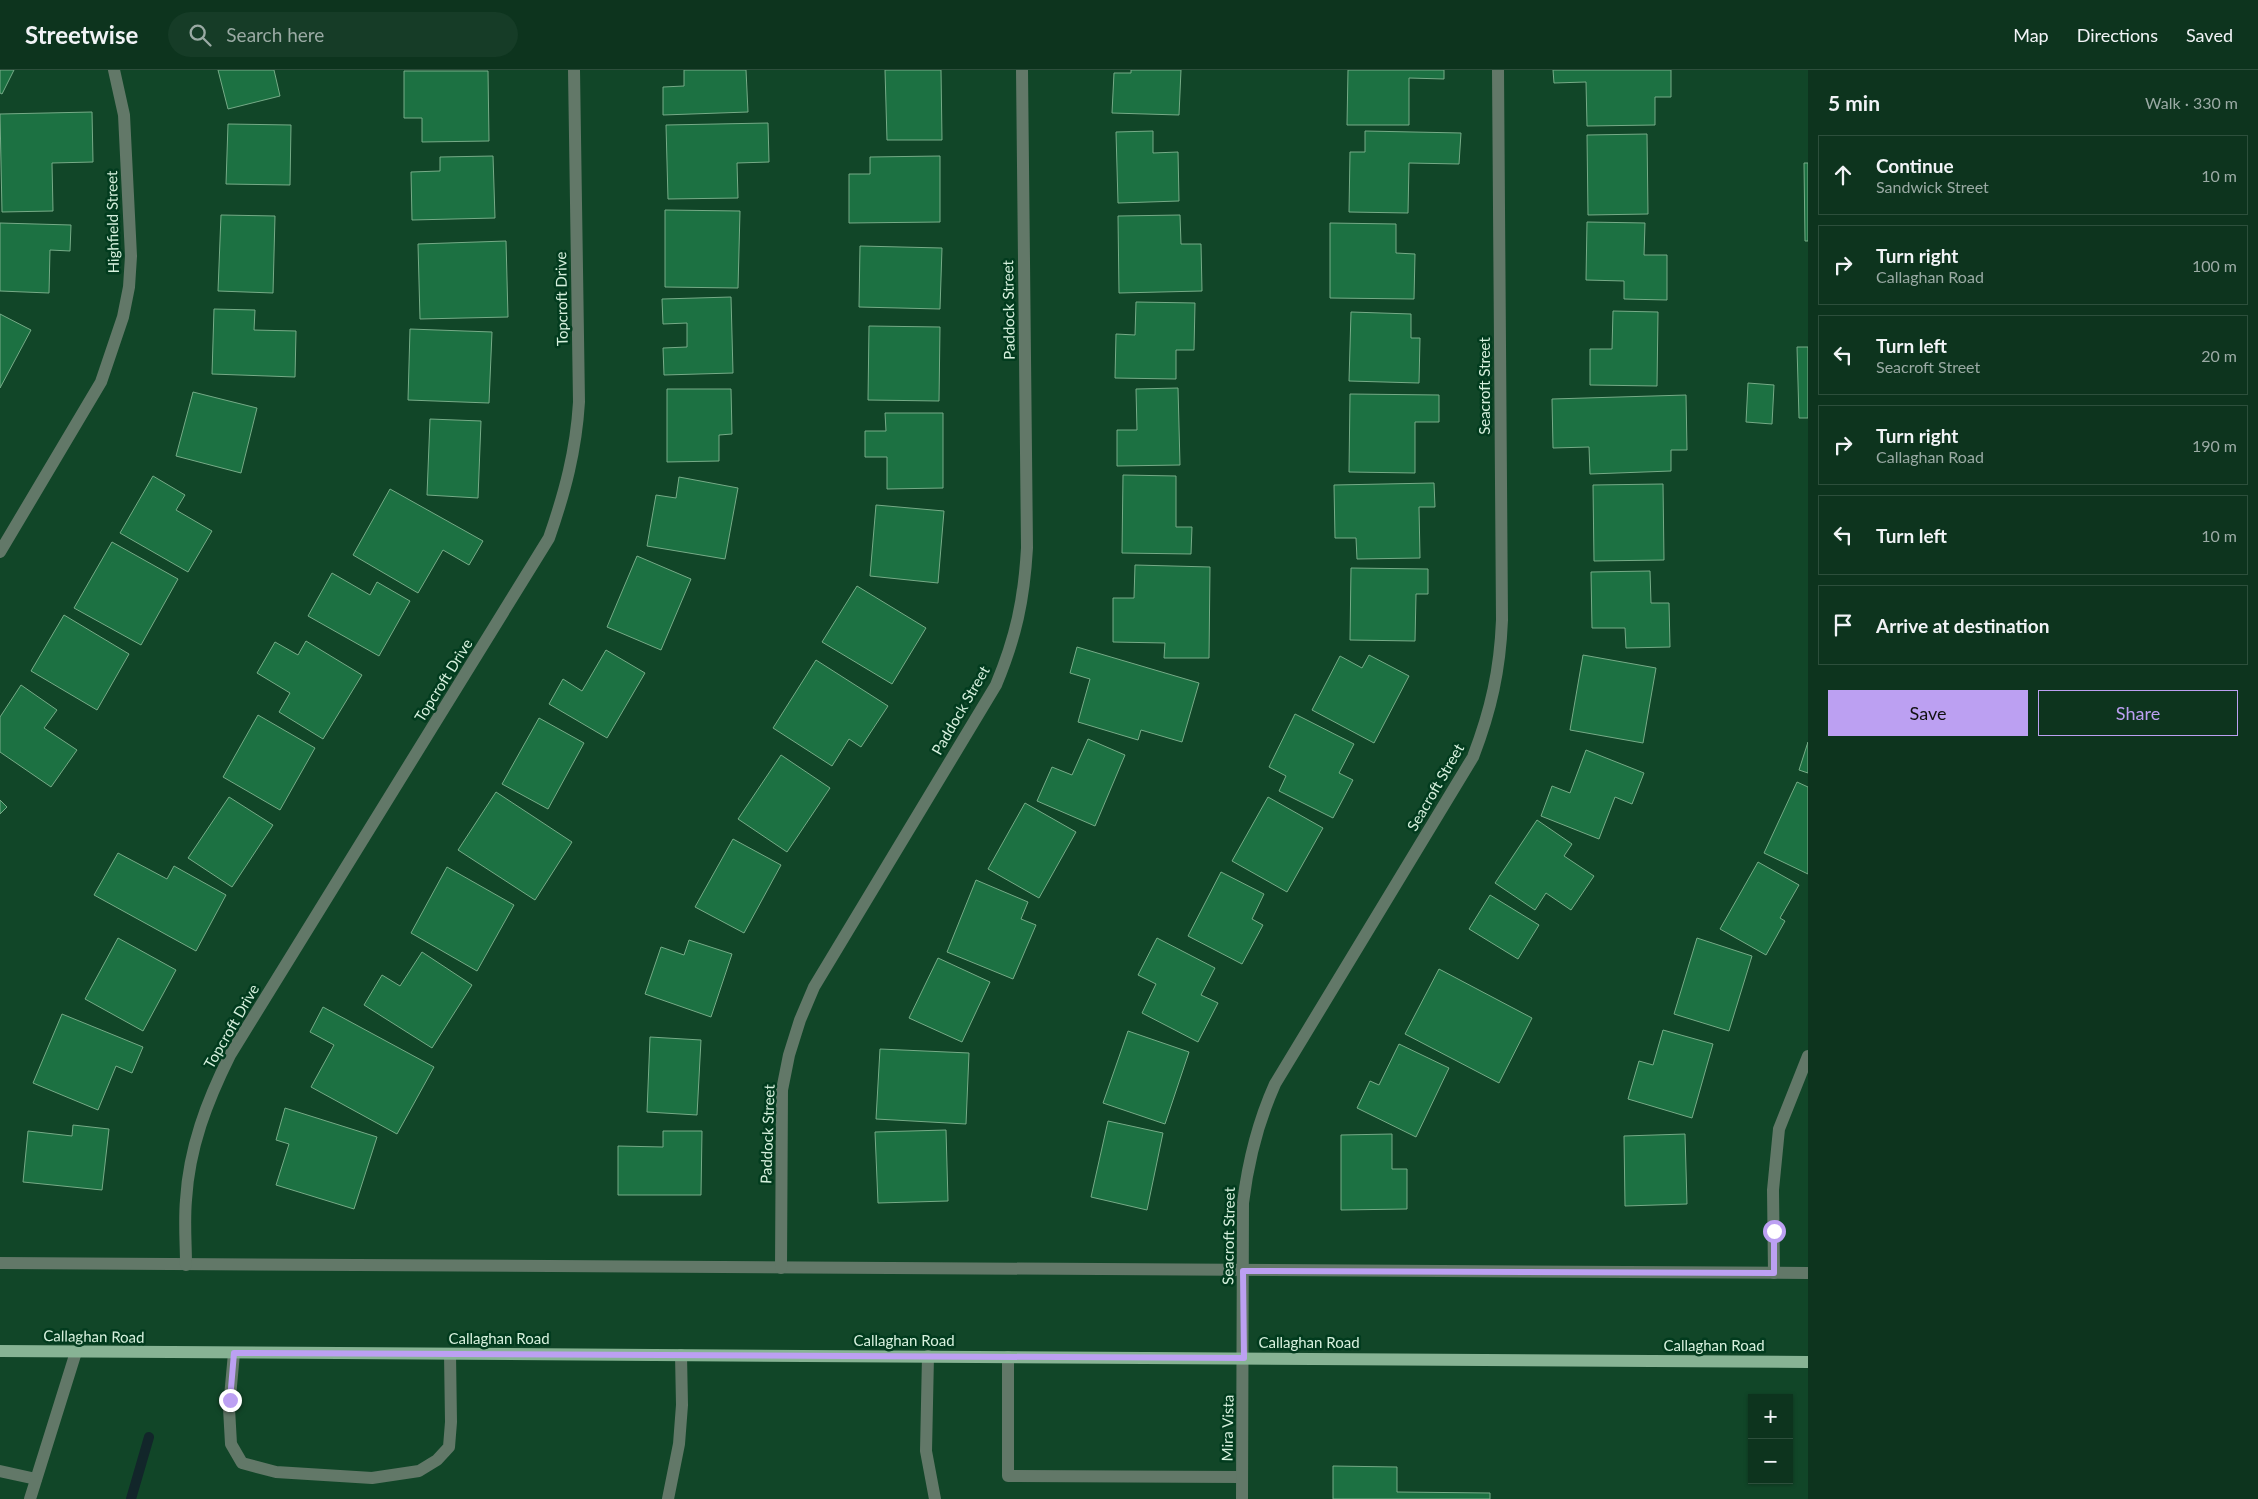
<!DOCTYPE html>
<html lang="en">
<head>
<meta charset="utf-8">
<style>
  :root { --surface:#0d341e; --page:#163c27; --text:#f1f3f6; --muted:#9aaaa4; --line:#2d4f3c; --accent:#bca0f2 }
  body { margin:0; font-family:Lato,sans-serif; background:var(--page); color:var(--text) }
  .controls { position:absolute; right:15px; bottom:15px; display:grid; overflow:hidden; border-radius:0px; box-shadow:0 1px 4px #0004 }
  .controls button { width:45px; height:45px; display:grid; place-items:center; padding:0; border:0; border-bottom:1px solid var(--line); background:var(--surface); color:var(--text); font:25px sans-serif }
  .stop { position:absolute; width:15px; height:15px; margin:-11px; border:4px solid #bca0f2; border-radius:50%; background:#fff }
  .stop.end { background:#bca0f2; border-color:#fff; box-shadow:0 1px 5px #0008 }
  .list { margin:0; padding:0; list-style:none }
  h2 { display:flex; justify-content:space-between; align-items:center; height:65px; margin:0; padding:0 20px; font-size:21px }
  h2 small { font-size:16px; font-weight:400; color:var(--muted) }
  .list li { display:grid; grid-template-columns:32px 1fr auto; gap:15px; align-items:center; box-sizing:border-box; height:80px; margin:0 10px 10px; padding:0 10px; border:1px solid var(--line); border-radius:0px }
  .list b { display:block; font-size:19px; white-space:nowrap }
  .list p { margin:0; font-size:16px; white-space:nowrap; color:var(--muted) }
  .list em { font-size:16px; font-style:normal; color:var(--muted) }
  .actions { display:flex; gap:10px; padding:15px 20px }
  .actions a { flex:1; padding:11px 0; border:1px solid var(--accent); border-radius:0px; text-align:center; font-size:18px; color:var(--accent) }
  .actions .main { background:var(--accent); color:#111 }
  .icon { flex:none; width:28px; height:28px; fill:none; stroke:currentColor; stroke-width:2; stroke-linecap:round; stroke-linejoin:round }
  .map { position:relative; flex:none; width:1808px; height:1429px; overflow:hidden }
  header { display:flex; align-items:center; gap:30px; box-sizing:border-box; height:70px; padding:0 25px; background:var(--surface); border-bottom:1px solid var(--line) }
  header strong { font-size:24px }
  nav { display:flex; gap:28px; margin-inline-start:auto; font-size:18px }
  .search { width:350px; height:45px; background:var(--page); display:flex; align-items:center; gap:12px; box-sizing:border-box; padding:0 18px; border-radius:28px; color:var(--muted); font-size:19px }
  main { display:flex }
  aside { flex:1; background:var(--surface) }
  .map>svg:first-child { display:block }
</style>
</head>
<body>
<header>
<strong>Streetwise</strong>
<div class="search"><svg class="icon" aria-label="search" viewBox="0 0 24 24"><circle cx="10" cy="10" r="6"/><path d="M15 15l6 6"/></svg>Search here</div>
<nav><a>Map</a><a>Directions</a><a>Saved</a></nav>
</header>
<main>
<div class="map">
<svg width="1808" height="1429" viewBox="0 0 1808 1429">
  <rect width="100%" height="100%" fill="#114628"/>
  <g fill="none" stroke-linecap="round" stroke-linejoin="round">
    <polyline stroke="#12262a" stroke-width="10" points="131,1429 149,1367"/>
  </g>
  <g fill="#1c7142" stroke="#76ab87">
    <polygon points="0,0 14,0 2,24 0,23"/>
    <polygon points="218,0 274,0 280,26 228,39"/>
    <polygon points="684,0 746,0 748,42 663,45 663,17 684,16"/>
    <polygon points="885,0 941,0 942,70 887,70"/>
    <polygon points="1131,0 1181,0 1179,45 1112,43 1114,3 1131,3"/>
    <polygon points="1348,0 1444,0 1444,9 1409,8 1409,55 1347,55"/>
    <polygon points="1553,0 1671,0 1671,27 1655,27 1655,55 1587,56 1586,12 1554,13"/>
    <polygon points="404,1 488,1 489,71 422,72 422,48 404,48"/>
    <polygon points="92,42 93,92 52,93 53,141 2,142 0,44"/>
    <polygon points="768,53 769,92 737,93 738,128 668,129 666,55"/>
    <polygon points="228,54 291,55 290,115 226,114"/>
    <polygon points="1153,61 1153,83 1178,82 1179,131 1118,133 1116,62"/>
    <polygon points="1365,61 1461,63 1459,94 1409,93 1408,143 1349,142 1350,82 1365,82"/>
    <polygon points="1647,64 1648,144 1588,145 1587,65"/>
    <polygon points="493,86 495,148 412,150 411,102 440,101 440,87"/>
    <polygon points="940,86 940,152 849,153 849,104 870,104 870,87"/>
    <polygon points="1804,93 1808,93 1808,171 1805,171"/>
    <polygon points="665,140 740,141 738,218 665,217"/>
    <polygon points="221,145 275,146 273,223 218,221"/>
    <polygon points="1180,145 1181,174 1201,174 1202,221 1119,223 1118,146"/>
    <polygon points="1587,152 1645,153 1644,185 1667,185 1667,230 1624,229 1624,211 1586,210"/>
    <polygon points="0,153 71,155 70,181 50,180 49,223 0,221"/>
    <polygon points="1330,153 1396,154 1396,183 1415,184 1414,229 1330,228"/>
    <polygon points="506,171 508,247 420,249 418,174"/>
    <polygon points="860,176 942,178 940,239 859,237"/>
    <polygon points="731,227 733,303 664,305 663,278 687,277 687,253 663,254 662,229"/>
    <polygon points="1136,232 1195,233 1194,280 1176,280 1176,309 1115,308 1116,264 1135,265"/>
    <polygon points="214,239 255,240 254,260 296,261 295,307 212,304"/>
    <polygon points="1613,241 1658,242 1657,316 1590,315 1590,279 1612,279"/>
    <polygon points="1351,242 1411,244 1411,268 1420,268 1419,313 1349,311"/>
    <polygon points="0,244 31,260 0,318"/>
    <polygon points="869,256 940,257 939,331 868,330"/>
    <polygon points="410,259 492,262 489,333 408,330"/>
    <polygon points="1797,277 1808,277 1808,348 1799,348"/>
    <polygon points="1748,313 1774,315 1772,354 1746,352"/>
    <polygon points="1178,318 1180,395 1117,396 1117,360 1137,360 1136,319"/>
    <polygon points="667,319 731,319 732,364 719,365 719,391 667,392"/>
    <polygon points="193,322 257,338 241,403 176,386"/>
    <polygon points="1350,324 1439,325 1439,352 1415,352 1415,403 1349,402"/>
    <polygon points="1686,325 1687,380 1671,380 1671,401 1590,404 1589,377 1553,378 1552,329"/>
    <polygon points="885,343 943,343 943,418 887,419 887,387 865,387 865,361 886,361"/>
    <polygon points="430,349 481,351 478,428 427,425"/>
    <polygon points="1123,405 1176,406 1176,457 1192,457 1191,484 1122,483"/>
    <polygon points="153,406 185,425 176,440 212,461 188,502 120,463"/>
    <polygon points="679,407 738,418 725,489 647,476 656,425 676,428"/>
    <polygon points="1434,413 1435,437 1419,437 1420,488 1357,489 1356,468 1335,468 1334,415"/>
    <polygon points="1663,414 1664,490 1594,491 1593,415"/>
    <polygon points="390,419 483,471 469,495 443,480 418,523 353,485"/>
    <polygon points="876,435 944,441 938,513 870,506"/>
    <polygon points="112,472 178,509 141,575 74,538"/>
    <polygon points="637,486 691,509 661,580 607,557"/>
    <polygon points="1135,495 1210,497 1209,588 1164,588 1165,573 1113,572 1113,528 1134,528"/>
    <polygon points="1351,498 1428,499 1428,524 1416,524 1415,571 1350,570"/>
    <polygon points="1650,501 1651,533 1669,533 1670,577 1626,578 1625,558 1592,558 1591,502"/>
    <polygon points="332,503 370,525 377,512 410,531 379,586 308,546"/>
    <polygon points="857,516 926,558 892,614 822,572"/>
    <polygon points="64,545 129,584 97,640 31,601"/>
    <polygon points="306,571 362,605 323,669 279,642 290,623 257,603 275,572 298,585"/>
    <polygon points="1077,577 1199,613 1182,672 1141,660 1138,670 1078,652 1090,609 1070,603"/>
    <polygon points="606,580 645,603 607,668 549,634 563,609 582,621"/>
    <polygon points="1369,585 1409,606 1374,673 1312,640 1340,586 1362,598"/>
    <polygon points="1583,585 1656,598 1643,673 1570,660"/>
    <polygon points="816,590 888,636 861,677 849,669 832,696 773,658"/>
    <polygon points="21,615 57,640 44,658 77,680 51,717 0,682 0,647"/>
    <polygon points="1295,644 1354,674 1339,703 1353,710 1333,748 1279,721 1286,706 1269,697"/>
    <polygon points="258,645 315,678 280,740 223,707"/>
    <polygon points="539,648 584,673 548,739 502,714"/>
    <polygon points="1088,669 1125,685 1095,756 1037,731 1052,697 1072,705"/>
    <polygon points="1808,672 1808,703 1799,700"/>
    <polygon points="1586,680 1644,703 1632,734 1615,727 1599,769 1541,746 1552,716 1570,723"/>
    <polygon points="781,685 830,718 787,782 738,749"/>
    <polygon points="1797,712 1808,717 1808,804 1764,783"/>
    <polygon points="496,722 572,772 535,830 458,780"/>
    <polygon points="229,727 273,755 232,817 188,788"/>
    <polygon points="1268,727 1323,758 1287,822 1232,791"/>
    <polygon points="0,730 7,737 0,744"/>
    <polygon points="1025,733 1076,762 1039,828 988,799"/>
    <polygon points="1537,750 1572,774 1564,786 1594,806 1571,840 1546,823 1535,840 1495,813"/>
    <polygon points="733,769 781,795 744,863 695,837"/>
    <polygon points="118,783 167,809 174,796 226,825 196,881 94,825"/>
    <polygon points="1758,792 1799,815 1780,848 1785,851 1766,885 1720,859"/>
    <polygon points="447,797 514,835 477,901 411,863"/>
    <polygon points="1221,802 1264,824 1252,849 1263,855 1242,894 1188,866"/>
    <polygon points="976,810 1028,832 1021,849 1036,855 1013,909 947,882"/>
    <polygon points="1490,825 1539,855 1518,889 1469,859"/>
    <polygon points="118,868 176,900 143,961 85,929"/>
    <polygon points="1157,868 1215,898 1201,925 1218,933 1198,972 1142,943 1156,914 1138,905"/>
    <polygon points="1697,868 1752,886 1729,961 1674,944"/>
    <polygon points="689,870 732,884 711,947 645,924 661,877 684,885"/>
    <polygon points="422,882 472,915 432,978 364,935 382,905 400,916"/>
    <polygon points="938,888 990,912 962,972 909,948"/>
    <polygon points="1439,899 1532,948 1499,1013 1405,964"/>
    <polygon points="323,937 434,997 397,1064 311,1017 334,975 310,962"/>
    <polygon points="62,944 143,977 132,1003 116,996 98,1040 33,1013"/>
    <polygon points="1663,960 1713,974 1692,1048 1628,1029 1639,991 1653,995"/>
    <polygon points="1128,961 1189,982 1165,1054 1103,1033"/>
    <polygon points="650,967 701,970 697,1045 647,1042"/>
    <polygon points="1399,974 1449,998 1416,1067 1357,1038 1370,1011 1379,1015"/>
    <polygon points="880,979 969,983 966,1054 876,1049"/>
    <polygon points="285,1038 377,1067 354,1139 276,1115 289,1074 276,1070"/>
    <polygon points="1108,1051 1163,1063 1147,1140 1091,1127"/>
    <polygon points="73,1055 109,1059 102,1120 23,1112 28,1061 72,1066"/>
    <polygon points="946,1060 948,1131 878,1133 875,1062"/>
    <polygon points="663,1061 702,1061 701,1125 618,1125 618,1076 663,1077"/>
    <polygon points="1392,1064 1392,1099 1407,1099 1407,1139 1341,1140 1341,1065"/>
    <polygon points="1685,1064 1687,1134 1625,1136 1624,1066"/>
    <polygon points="1333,1396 1397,1397 1397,1422 1490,1423 1490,1429 1333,1429"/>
  </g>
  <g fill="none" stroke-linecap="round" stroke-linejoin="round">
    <g stroke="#627868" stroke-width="12">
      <polyline points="0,482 101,312 123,247 129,217 131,186 124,45 114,0"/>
      <polyline points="0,1193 1808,1203"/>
      <path d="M186 1195C186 1174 184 1152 186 1130 189 1078 207 1031 230 985L549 468C565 422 576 381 579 332L574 0"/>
      <path d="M781 1198 782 1020 789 985 800 950 814 917 996 615C1016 567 1024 530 1027 478L1022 0"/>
      <polyline points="1774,1203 1773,1120 1779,1059 1808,986"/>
      <polyline points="234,1283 229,1338 231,1374 242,1393 276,1402 372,1408 419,1401 437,1390 449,1377 451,1352 450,1284"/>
      <polyline points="928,1286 926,1381 935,1429"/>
      <polyline points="1008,1287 1008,1406 1242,1407"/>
      <polyline points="0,1401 36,1409"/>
      <polyline points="30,1429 76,1282"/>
      <polyline points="668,1429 679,1374 682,1335 681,1285"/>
      <path d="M1242 1429 1243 1133C1248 1092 1258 1052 1275 1014L1473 687C1491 640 1500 600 1502 550L1498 0"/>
    </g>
    <polyline stroke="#87b394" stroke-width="12" points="0,1281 1808,1292"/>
  </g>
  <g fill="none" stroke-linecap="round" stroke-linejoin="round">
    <polyline stroke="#bca0f2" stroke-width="6" points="230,1330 234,1283 1244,1288 1243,1201 1774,1203 1774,1161"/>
  </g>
  <g text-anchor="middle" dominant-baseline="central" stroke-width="5" stroke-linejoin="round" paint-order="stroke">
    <g font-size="15" fill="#d7f1de" stroke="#023b1e">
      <text transform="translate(112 152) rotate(-91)">Highfield Street</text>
      <text transform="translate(561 229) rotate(-91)">Topcroft Drive</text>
      <text transform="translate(1008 240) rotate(-91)">Paddock Street</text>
      <text transform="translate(1484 316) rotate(-90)">Seacroft Street</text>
      <text transform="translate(443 610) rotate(-58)">Topcroft Drive</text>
      <text transform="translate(960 640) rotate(-60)">Paddock Street</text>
      <text transform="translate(1435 717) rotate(-60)">Seacroft Street</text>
      <text transform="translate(231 956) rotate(-60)">Topcroft Drive</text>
      <text transform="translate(767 1064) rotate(-88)">Paddock Street</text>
      <text transform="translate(1228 1166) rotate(-89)">Seacroft Street</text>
      <text transform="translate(94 1266) rotate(1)">Callaghan Road</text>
      <text x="499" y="1268">Callaghan Road</text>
      <text x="904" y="1270">Callaghan Road</text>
      <text x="1309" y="1272">Callaghan Road</text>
      <text x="1714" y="1275">Callaghan Road</text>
      <text transform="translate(1227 1358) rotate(-89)">Mira Vista</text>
    </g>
  </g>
</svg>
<div class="controls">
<button>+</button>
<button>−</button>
</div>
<div class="stop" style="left:1774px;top:1161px"></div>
<div class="stop end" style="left:230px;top:1330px"></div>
</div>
<aside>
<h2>5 min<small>Walk · 330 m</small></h2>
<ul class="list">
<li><svg class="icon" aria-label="ahead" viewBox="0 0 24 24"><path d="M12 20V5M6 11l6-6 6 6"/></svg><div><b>Continue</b><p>Sandwick Street</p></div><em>10 m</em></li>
<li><svg class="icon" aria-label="right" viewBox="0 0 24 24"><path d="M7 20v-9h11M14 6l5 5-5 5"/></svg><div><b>Turn right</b><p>Callaghan Road</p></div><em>100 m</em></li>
<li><svg class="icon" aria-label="left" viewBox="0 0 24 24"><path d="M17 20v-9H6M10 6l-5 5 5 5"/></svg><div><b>Turn left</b><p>Seacroft Street</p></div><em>20 m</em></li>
<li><svg class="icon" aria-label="right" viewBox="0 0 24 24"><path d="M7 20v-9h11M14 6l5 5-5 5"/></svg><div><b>Turn right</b><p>Callaghan Road</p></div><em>190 m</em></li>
<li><svg class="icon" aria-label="left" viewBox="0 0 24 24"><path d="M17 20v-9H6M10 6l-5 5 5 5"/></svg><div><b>Turn left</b></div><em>10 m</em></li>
<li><svg class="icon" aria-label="arrive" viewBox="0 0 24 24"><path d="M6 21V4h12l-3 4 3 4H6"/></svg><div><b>Arrive at destination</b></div></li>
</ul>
<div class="actions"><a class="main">Save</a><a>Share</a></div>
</aside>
</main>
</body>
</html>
